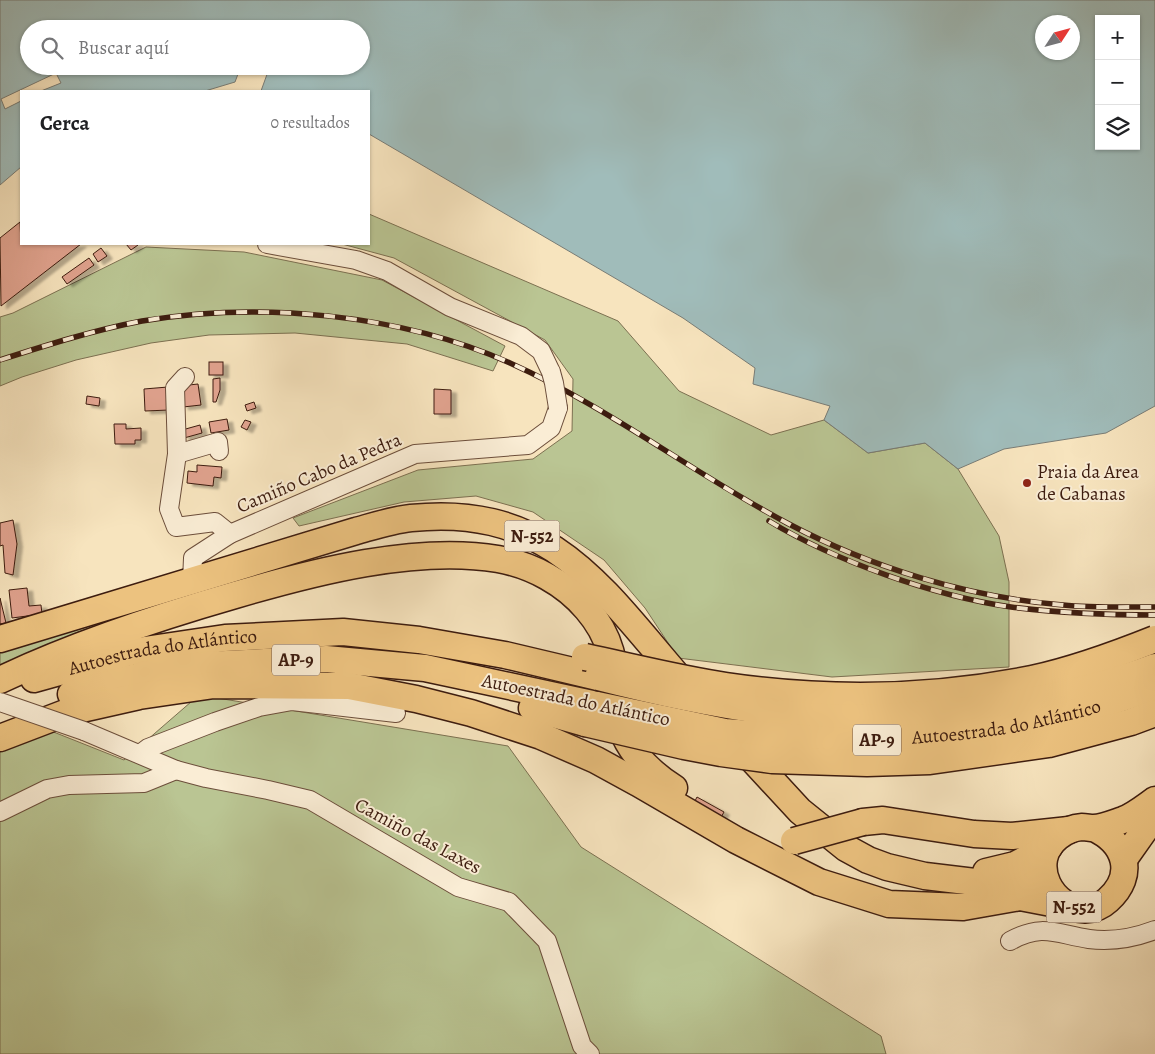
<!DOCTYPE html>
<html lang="es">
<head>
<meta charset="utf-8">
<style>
  :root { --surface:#fff; --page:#f2f2f2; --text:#202124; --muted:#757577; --line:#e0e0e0 }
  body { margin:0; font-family:Alegreya,serif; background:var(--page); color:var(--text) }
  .controls { position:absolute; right:15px; top:15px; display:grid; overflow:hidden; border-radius:0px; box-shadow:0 1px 4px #0004 }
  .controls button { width:45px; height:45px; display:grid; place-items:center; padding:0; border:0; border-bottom:1px solid var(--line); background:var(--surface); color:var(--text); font:25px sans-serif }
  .compass { position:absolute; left:1035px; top:15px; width:45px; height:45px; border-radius:50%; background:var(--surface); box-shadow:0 1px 4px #0004; rotate:54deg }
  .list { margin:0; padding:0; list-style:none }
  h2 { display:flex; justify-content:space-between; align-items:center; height:65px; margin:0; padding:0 20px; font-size:21px }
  h2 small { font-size:16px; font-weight:400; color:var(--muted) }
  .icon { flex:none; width:28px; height:28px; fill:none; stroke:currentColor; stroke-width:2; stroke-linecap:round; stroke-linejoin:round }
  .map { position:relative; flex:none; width:1155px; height:1054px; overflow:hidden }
  .search { position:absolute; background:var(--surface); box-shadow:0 1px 4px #0004; left:20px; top:20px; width:350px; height:55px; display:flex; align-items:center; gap:12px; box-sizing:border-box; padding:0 18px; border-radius:28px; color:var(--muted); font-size:19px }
  .panel { position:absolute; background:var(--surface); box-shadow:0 1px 4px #0004; left:20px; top:90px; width:350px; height:155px; border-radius:0px }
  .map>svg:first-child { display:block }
</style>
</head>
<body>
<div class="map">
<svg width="1155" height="1054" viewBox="0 0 1155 1054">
  <defs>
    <filter id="shadow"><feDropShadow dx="5.5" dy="3" stdDeviation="1" flood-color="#0004"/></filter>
  </defs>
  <rect width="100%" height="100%" fill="#f7e4be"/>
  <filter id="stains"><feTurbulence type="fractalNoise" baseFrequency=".004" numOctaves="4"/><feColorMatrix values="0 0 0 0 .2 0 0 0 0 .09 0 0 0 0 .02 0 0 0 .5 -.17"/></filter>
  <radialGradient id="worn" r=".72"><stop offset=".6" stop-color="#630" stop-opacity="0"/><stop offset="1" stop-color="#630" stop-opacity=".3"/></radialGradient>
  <g fill="#bac593" stroke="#7c7051">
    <polygon points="369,214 618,321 679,391 771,435 824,420 868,453 925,443 958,469 999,536 1009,582 1009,667 832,677 678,658 645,608 604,560 533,512 476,496 404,502 299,526 293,518 418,470 533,459 572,431 573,379 545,340 394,258 342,244 369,244"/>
    <polygon points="146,247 244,252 382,280 505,346 493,371 407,344 295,333 209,335 151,343 76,360 22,377 0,386 0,317 13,313"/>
    <polygon points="133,612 134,616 0,669 0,649 55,636"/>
    <polygon points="199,695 508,746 581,847 881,1036 886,1054 0,1054 0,751 46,729 124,760"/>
  </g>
  <path fill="#a0bcba" stroke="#787c76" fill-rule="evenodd" d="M0 0H1155V406L1106 433 1004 449 958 469 925 443 868 453 824 420 830 406 753 384 755 368 683 318 369 134V91H261L270 66H361V29H263L257 26 255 29H29V66H241L235 82 205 91H41L61 83 56 73 1 99 5 109 21 101V167L0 185ZM1099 19H1136V146H1099ZM1042 22H1072V52H1042Z"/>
  <g fill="#e1a38f" stroke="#3d1c0f" filter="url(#shadow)">
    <polygon points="20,222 21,244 81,244 1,306 0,238"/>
    <polygon points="126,244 138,244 138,245 131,250"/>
    <polygon points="101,248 107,256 98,262 93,254"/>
    <polygon points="89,258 94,265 67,284 62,277"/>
    <rect x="209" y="362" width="14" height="13"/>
    <polygon points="220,378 220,390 216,402 213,402 213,379"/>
    <polygon points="198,384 201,405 183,407 180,386"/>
    <polygon points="168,387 169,410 145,411 144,389"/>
    <polygon points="434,389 451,390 451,414 434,414"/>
    <polygon points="87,396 100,398 99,406 86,404"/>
    <polygon points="254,402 256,408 247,411 245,405"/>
    <polygon points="227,419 229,430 211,433 209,422"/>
    <polygon points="245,420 251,422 247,430 241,427"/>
    <polygon points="114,424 126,424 126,429 141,428 141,440 135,440 135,444 115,444"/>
    <polygon points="200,425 202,433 184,438 182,430"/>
    <polygon points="197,465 222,467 221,478 214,477 213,486 187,483 188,471 197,472"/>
    <polygon points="13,520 17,544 13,575 5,573 3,545 0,546 0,523"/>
    <polygon points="27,588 29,606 41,605 42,614 12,618 9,590"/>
    <polygon points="0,598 6,623 0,624"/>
    <polygon points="697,797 724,812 709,839 683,824"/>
  </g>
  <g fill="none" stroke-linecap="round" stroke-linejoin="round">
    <defs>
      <g id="minor">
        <polyline points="267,244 356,260 387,271 450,307 521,336 541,351 551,372"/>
        <polyline points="185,377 175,388 177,454 169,509 176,527 215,522 230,534"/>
        <polyline points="177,454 218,442 219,451"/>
        <polyline points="192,581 193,558 230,534 415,454 528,445 551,428 558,408"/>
        <polyline points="84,731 176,770 206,778 268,790 310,800 458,887 509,902 547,941 582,1046 590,1054"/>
        <polyline points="140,754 148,748 215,722 259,707 292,701 396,713"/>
        <polyline points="0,812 47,789 69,785 144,783 176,770"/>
        <path d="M1010 941C1043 923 1056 934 1089 939 1112 942 1134 938 1155 930"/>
      </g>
      <g id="highway">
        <path d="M0 639 356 531C374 526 392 520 411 518 554 503 605 594 688 688"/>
        <path id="s1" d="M34 679 131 652 225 638 343 632 419 640 505 655 598 677"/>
        <path d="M0 680C76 644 155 618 235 595 313 572 417 545 498 559 532 565 565 583 587 609 612 638 614 662 617 698 618 707 618 718 621 727 631 754 650 773 674 788"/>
        <polyline points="71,694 143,675 172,669 206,665 326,659 425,668 597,705"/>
        <polyline points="532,708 585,723"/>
        <polyline points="0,738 68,712 139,696 214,685 349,686 416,699 471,713 541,736 596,760 638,783 736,840 819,882 889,904 963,907 1020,897 1072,907"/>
        <polyline points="739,745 800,811 846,848 868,860 887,867 925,876 983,883 1020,881 1048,887"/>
        <polyline points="863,822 883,820 974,834 1012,836 1069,830"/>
        <path d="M1094 828C1126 843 1136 875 1108 900 1080 926 1038 894 1044 859 1047 842 1065 828 1082 827 1086 827 1090 828 1093 828 1102 828 1114 823 1123 820 1134 816 1145 807 1155 800"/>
        <polyline points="1124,859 1146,828 1155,818"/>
        <polyline points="986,872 1015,865 1049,847"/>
      </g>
    </defs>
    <use href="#minor" stroke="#6c4e3b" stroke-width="20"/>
    <use href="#highway" stroke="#3d1c0f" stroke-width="29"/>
    <use href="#minor" stroke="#faedd5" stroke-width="18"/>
    <use href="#highway" stroke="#ecc27f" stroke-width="26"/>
    <defs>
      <g id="rail">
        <path d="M0 360C47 345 94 330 142 321 260 301 401 314 510 363 608 407 693 473 787 523 872 568 967 597 1063 605 1093 608 1124 607 1155 607"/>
        <path d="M769 521C835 561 934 596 1011 607 1059 613 1107 615 1155 615"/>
      </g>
    </defs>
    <use href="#rail" stroke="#3d1c0f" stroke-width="5.5"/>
    <use href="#rail" stroke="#faedd5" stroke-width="4" stroke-dasharray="11" stroke-linecap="butt"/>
    <defs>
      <g id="minor-bridge">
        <polyline points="551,372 554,383 558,408"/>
        <polyline points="0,702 84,731"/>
      </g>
      <g id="highway-bridge">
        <path d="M585 657C632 667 679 679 726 686 828 701 932 699 1032 679 1074 670 1115 655 1155 639"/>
        <path d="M598 677C672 696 748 712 824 717 864 719 902 716 941 713 1015 706 1086 693 1155 667"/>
        <path id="s2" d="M597 705 725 732 854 742 961 734 1013 727 1086 710 1155 687"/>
        <polyline points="585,723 684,746 721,753 772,760 867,763 930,761 1049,744 1131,722 1155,713"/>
        <polyline points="794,841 863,822"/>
      </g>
    </defs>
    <use href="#minor-bridge" stroke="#6c4e3b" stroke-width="20" stroke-linecap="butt"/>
    <use href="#highway-bridge" stroke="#3d1c0f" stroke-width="29" stroke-linecap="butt"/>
    <use href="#minor-bridge" stroke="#faedd5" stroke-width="18"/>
    <use href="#highway-bridge" stroke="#ecc27f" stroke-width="26"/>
  </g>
  <circle fill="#8f2418" stroke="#faedd5" stroke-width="2" cx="1027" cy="483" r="5"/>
  <g text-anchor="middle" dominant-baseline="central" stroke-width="4" stroke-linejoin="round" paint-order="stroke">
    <g fill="#faedd5" stroke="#765b4a" stroke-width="1">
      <rect x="504.5" y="520.5" width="55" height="31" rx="4"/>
      <rect x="272" y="644.5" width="48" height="31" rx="4"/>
      <rect x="853" y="724.5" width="48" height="31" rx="4"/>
      <rect x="1046.5" y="891.5" width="55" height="31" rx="4"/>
    </g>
    <g font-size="18" font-weight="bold" fill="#3d1c0f">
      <text x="532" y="536">N-552</text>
      <text x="296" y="660">AP-9</text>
      <text x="877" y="740">AP-9</text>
      <text x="1074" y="907">N-552</text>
    </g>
    <g font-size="19" fill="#3d1c0f" stroke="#faedd5" text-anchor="start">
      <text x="1037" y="472">Praia da Area<tspan x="1037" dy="22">de Cabanas</tspan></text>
    </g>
    <g font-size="19" fill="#3d1c0f" stroke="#faedd5">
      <text transform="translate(319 473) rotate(-23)">Camiño Cabo da Pedra</text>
      <text stroke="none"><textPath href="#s1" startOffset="132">Autoestrada do Atlántico</textPath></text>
      <text transform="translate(576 700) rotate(12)">Autoestrada do Atlántico</text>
      <text stroke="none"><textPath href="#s2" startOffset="414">Autoestrada do Atlántico</textPath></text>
      <text transform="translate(418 836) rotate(28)">Camiño das Laxes</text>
    </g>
  </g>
  <rect width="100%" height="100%" filter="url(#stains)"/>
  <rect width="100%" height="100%" fill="url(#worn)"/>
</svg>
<div class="controls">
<button>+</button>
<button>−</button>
<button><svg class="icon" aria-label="layers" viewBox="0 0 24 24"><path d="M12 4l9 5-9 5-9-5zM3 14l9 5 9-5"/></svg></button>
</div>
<svg class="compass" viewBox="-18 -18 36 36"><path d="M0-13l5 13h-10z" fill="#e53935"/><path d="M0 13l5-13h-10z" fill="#757577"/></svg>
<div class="search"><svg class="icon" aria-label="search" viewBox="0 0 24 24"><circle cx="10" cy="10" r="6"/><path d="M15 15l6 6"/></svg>Buscar aquí</div>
<section class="panel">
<h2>Cerca<small>0 resultados</small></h2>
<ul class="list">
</ul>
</section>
</div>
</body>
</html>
